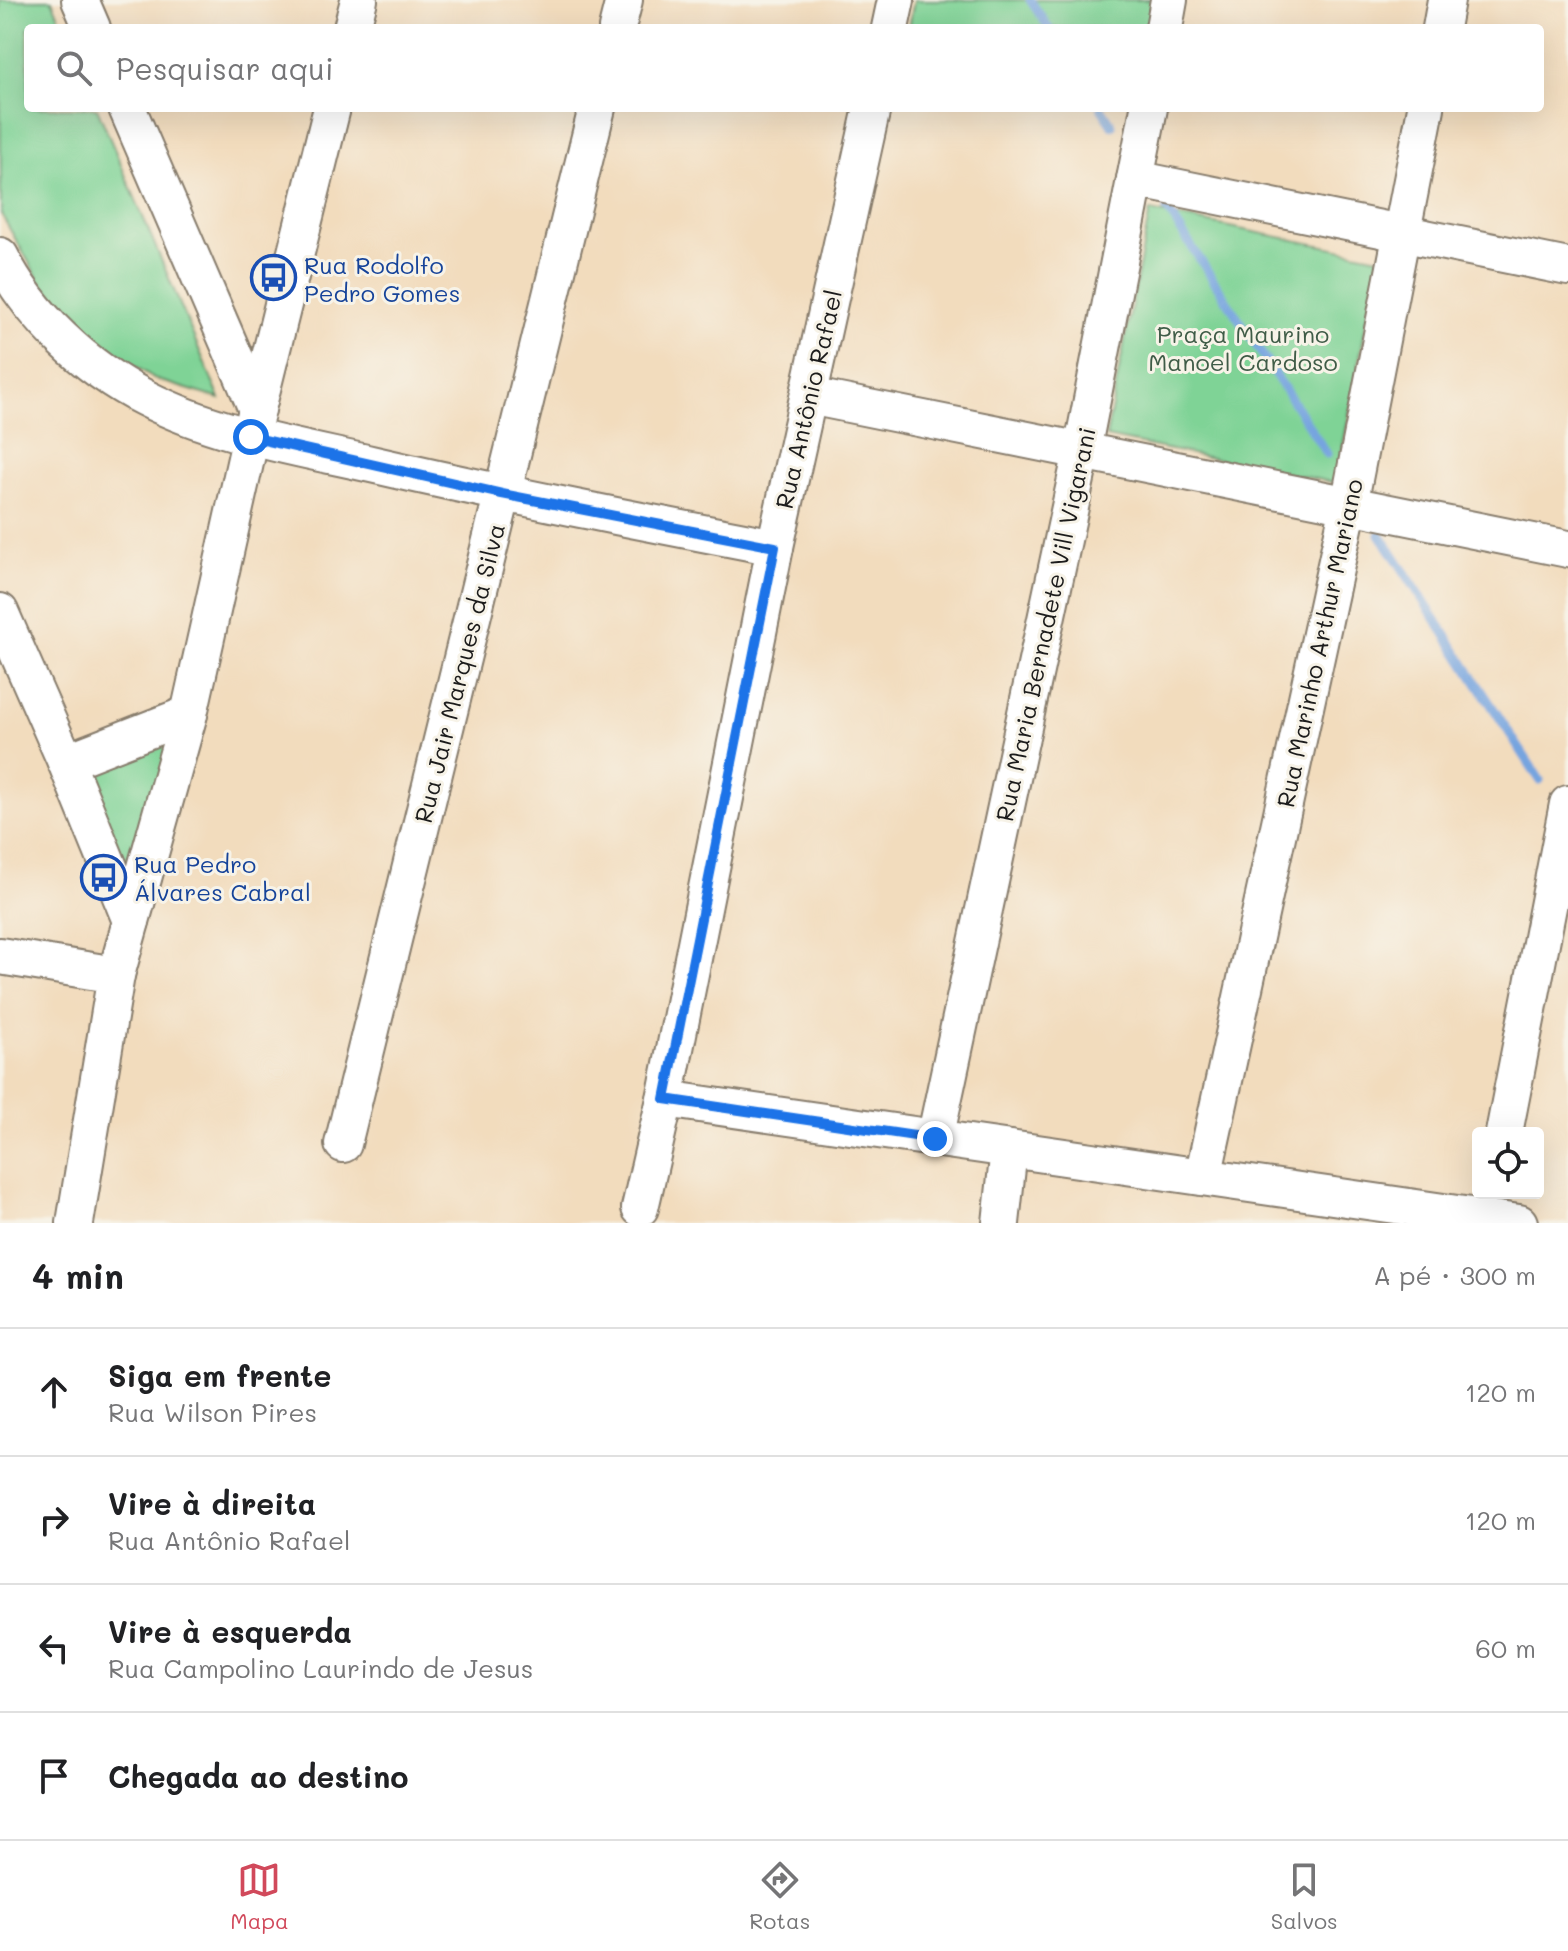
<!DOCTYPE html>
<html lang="pt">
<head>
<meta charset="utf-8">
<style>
  :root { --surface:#fff; --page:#f2f2f2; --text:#202124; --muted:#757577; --line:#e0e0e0; --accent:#d1495b }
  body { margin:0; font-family:Mali,sans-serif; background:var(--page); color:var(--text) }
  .controls { position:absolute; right:24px; bottom:24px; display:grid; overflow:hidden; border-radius:8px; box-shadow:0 8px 32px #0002 }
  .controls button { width:72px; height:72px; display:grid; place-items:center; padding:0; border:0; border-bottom:2px solid var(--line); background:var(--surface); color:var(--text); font:40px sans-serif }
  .stop { position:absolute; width:24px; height:24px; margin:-18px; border:6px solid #1a73e8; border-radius:50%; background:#fff }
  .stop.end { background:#1a73e8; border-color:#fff; box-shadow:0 2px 8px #0008 }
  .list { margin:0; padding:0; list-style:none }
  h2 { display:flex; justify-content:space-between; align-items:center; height:104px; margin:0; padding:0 32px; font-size:34px }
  h2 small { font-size:26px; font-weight:400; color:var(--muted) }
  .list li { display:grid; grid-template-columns:52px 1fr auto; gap:24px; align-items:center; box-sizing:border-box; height:128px; padding:0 32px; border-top:2px solid var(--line) }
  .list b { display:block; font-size:30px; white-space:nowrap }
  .list p { margin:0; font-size:26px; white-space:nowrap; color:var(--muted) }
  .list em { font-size:26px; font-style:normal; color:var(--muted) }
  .icon { flex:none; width:44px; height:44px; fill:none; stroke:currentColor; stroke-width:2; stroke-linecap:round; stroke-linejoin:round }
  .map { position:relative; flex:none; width:1568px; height:1223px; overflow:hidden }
  .search { position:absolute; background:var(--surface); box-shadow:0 8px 32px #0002; left:24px; right:24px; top:24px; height:88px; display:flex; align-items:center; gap:20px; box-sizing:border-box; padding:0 28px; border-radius:8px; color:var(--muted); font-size:30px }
  .sheet { height:616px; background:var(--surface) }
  nav { display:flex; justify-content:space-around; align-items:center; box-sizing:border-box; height:112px; border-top:2px solid var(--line); background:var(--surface); font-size:22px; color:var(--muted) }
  nav a { display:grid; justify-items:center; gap:4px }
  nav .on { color:var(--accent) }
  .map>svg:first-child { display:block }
</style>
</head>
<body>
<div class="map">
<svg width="1568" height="1223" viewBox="0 0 1568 1223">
  <rect width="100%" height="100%" fill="#f7f3e8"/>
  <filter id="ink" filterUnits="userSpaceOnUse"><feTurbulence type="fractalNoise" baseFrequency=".0125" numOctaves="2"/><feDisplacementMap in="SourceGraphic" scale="16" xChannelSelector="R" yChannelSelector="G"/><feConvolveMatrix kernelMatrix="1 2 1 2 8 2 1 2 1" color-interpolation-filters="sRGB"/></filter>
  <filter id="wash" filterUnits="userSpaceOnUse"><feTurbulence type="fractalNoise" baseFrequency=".006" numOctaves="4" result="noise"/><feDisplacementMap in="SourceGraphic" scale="32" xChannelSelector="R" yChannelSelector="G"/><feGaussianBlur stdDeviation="1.8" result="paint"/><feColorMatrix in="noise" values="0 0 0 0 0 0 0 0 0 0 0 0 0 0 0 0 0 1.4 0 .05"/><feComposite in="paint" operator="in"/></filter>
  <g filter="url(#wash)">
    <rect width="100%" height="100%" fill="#f2dcbd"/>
    <g fill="#7fd396" stroke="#4e7859" stroke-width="2">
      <polygon points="0,0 52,0 64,28 28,28 28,108 97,108 220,399 157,380 93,339 42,285 1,214"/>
      <polygon points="914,0 1155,0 1150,28 909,28"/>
      <polygon points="1150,211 1379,257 1336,483 1106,437"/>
      <polygon points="172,740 142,878 123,875 84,775"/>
    </g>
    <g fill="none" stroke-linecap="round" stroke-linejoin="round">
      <g stroke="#76a4df" stroke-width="9">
        <polyline points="1030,0 1049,28"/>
        <polyline points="1101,108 1112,125"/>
        <polyline points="1167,209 1327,454"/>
        <polyline points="1380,534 1540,780"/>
      </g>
    </g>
  </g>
  <g filter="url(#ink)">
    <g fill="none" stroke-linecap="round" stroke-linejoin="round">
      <defs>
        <g id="minor">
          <polyline points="80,0 92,28"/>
          <polyline points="352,28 359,0"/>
          <polyline points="617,28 624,0"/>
          <polyline points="890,28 896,0"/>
          <polyline points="1164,28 1169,0"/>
          <polyline points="1441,28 1446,0"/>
          <polyline points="127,108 257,409"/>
          <polyline points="1135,179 1568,267"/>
          <path d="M0 256C30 316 86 368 145 398 215 434 295 447 371 464 505 495 640 521 775 547"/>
          <polyline points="809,396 1568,549"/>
          <polyline points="0,612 66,762 131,921"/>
          <polyline points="66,762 189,714"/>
          <polyline points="0,956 116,975"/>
          <polyline points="665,1099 1519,1223"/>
          <polyline points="1504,1133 1568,804"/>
          <polyline points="935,1139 1082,451 1149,108"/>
          <polyline points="343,1144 597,108"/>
          <polyline points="1203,1177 1349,505 1426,108"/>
          <polyline points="640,1208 665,1099 775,547 872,108"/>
          <polyline points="75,1223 116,975 189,714 257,409 332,108"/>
          <polyline points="1001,1223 1009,1149"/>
        </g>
      </defs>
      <use href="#minor" stroke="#877c6c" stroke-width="40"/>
      <use href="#minor" stroke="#fff" stroke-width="36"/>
    </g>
  </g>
  <g fill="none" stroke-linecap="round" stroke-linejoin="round" filter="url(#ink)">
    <polyline stroke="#1a73e8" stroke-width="10" points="251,437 502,494 775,547 665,1099 935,1139"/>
  </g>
  <defs>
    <symbol id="bus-ring" viewBox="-11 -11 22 22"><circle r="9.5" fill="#f7f3e8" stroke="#1a4fb4" stroke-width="1.5"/><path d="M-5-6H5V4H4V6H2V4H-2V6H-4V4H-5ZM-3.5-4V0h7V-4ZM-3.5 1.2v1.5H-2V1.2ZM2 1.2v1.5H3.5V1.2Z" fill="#1a4fb4"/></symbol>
  </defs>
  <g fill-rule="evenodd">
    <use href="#bus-ring" x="248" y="252" width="51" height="51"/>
    <use href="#bus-ring" x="78" y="852" width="51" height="51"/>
  </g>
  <g text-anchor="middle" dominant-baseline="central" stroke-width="6" stroke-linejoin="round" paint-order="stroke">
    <g font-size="24" fill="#164399" stroke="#f7f3e8" text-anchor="start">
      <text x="304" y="264">Rua Rodolfo<tspan x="304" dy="28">Pedro Gomes</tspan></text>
      <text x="134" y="863">Rua Pedro<tspan x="134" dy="28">Álvares Cabral</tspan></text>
    </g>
    <g font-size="24" fill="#3f5c47" stroke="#f7f3e8">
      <text x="1243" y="333">Praça Maurino<tspan x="1243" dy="28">Manoel Cardoso</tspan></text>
    </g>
    <g font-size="24" fill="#1c1c1c" stroke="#f7f3e8">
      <text transform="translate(808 399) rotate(-77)">Rua Antônio Rafael</text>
      <text transform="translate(1045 624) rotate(-78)">Rua Maria Bernadete Vill Vigarani</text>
      <text transform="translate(1319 643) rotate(-78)">Rua Marinho Arthur Mariano</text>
      <text transform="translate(459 673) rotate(-76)">Rua Jair Marques da Silva</text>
    </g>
  </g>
</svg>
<div class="controls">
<button><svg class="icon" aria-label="locate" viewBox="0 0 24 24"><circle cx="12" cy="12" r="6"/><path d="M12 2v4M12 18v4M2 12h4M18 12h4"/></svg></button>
</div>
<div class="stop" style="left:251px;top:437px"></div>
<div class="stop end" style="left:935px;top:1139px"></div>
<div class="search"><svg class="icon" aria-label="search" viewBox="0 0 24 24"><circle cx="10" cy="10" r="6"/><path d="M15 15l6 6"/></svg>Pesquisar aqui</div>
</div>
<section class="sheet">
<h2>4 min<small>A pé · 300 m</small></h2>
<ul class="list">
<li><svg class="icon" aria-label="ahead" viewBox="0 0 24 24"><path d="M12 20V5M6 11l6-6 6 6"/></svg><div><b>Siga em frente</b><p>Rua Wilson Pires</p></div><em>120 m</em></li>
<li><svg class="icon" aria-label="right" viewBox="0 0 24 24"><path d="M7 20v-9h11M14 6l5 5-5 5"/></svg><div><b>Vire à direita</b><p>Rua Antônio Rafael</p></div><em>120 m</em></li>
<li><svg class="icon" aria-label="left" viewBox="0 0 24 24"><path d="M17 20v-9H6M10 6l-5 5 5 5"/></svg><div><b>Vire à esquerda</b><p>Rua Campolino Laurindo de Jesus</p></div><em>60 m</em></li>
<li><svg class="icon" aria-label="arrive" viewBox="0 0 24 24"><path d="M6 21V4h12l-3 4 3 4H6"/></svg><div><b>Chegada ao destino</b></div></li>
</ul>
</section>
<nav>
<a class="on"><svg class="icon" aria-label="map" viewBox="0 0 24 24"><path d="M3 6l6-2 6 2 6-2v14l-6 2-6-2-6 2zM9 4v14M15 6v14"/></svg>Mapa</a>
<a><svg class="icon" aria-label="directions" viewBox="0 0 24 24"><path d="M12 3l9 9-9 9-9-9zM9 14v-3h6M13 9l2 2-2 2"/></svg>Rotas</a>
<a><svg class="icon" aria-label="saved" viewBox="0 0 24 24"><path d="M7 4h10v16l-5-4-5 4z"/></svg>Salvos</a>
</nav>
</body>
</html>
